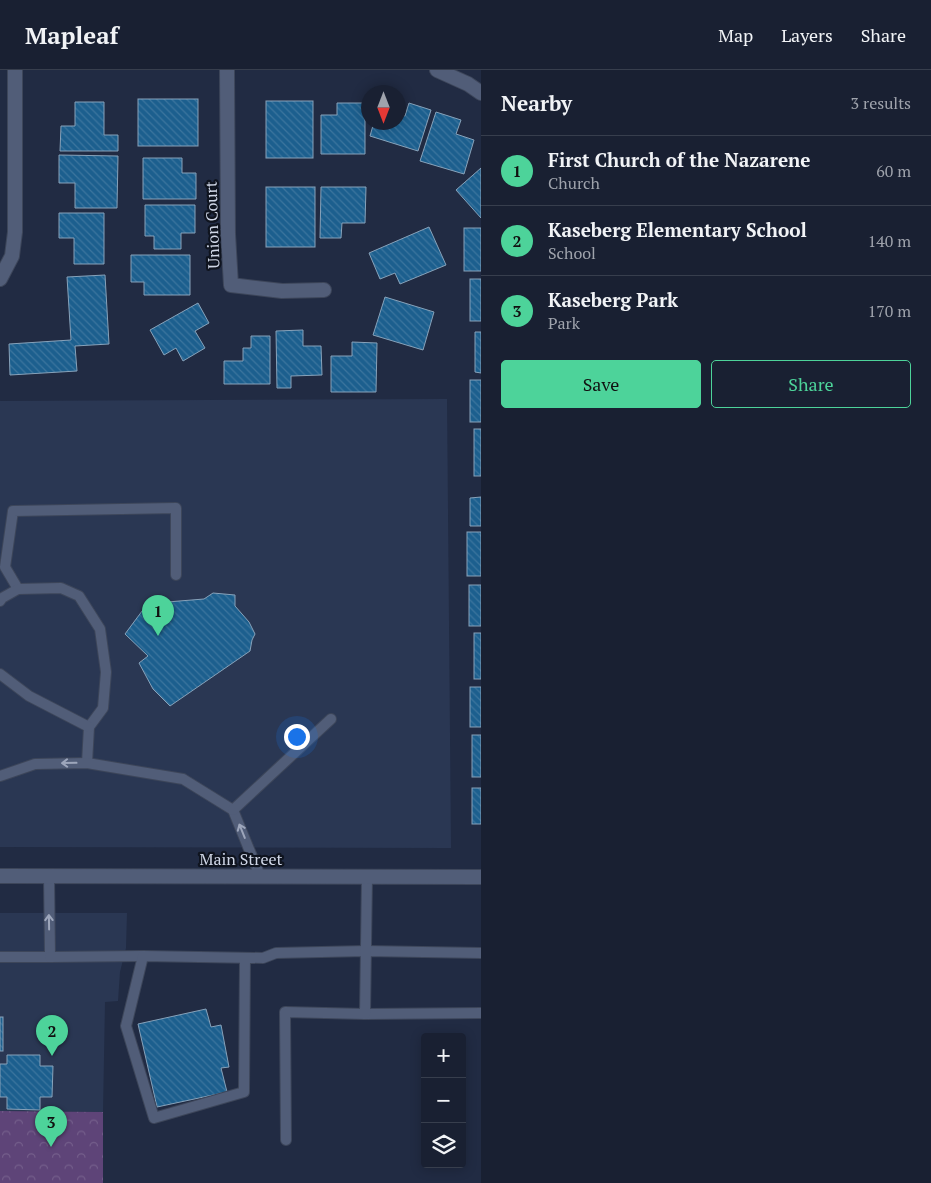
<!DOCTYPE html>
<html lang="en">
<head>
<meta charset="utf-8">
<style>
  :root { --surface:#192032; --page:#22283a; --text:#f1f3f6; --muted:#9fa3ac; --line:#373e4d; --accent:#4dd39a }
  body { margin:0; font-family:"PT Serif",serif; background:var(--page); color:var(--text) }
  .controls { position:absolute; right:15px; bottom:15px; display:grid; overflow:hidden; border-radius:5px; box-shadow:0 2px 12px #0003 }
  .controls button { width:45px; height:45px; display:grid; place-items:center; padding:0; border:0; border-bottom:1px solid var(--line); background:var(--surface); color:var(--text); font:25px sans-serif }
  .compass { position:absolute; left:361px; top:15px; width:45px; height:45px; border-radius:50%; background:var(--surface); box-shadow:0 2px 12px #0003; rotate:180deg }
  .you { position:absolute; left:296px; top:666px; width:18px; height:18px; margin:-12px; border:4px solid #fff; border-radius:50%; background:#1a73e8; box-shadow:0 0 0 8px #1a73e833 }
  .badge { display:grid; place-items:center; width:32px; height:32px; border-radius:50%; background:var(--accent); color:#111; font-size:16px; font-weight:700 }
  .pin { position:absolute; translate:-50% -41px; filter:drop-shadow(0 1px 2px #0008) }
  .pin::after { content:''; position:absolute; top:26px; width:18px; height:15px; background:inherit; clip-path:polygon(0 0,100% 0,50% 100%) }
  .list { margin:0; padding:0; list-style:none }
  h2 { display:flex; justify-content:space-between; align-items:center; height:65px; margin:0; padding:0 20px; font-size:21px }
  h2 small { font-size:16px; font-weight:400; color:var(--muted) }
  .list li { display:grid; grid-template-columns:32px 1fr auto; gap:15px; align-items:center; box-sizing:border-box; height:70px; padding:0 20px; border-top:1px solid var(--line) }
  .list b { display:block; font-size:19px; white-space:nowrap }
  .list p { margin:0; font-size:16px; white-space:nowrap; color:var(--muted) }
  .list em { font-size:16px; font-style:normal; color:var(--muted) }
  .actions { display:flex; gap:10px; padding:15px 20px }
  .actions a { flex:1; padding:11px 0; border:1px solid var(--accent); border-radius:5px; text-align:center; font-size:18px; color:var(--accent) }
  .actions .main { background:var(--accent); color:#111 }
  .icon { flex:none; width:28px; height:28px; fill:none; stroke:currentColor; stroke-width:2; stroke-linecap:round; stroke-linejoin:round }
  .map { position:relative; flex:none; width:481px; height:1113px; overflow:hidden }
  header { display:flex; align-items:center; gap:30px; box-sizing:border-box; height:70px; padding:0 25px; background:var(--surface); border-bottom:1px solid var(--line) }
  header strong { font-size:24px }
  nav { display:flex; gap:28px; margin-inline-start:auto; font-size:18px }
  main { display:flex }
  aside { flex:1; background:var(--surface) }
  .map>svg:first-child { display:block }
</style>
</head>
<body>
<header>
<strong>Mapleaf</strong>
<nav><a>Map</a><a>Layers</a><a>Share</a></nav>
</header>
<main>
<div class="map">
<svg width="481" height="1113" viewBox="0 0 481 1113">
  <defs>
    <pattern id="park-crowns" width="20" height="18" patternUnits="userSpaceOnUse" patternTransform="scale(1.25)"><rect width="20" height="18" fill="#5e4478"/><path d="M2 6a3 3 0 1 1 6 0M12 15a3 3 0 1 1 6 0" fill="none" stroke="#745e8b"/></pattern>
    <pattern id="building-back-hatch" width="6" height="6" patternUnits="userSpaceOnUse" patternTransform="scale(1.25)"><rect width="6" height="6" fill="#1c5f8e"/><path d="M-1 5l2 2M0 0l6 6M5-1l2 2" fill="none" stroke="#3c759e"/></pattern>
  </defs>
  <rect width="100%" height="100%" fill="#212b43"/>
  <g fill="#2a3753">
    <polygon points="447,329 451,778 0,777 0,331"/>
    <polygon points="0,843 127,843 126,878 120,902 118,931 105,932 103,1042 0,1041"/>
  </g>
  <polygon fill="url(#park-crowns)" points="0,1041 103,1042 103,1113 0,1113"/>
  <g fill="url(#building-back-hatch)" stroke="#87a2ba">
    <rect x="138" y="29" width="60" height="47"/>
    <rect x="266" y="31" width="47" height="57"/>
    <polygon points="75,32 104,32 104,65 118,65 118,81 60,81 61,56 75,56"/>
    <polygon points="337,33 365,33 365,84 321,84 321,45 337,45"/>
    <polygon points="409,33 431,40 418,81 370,66 374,52 398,52 398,44 405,46"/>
    <polygon points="436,42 461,50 456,64 474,70 464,104 420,91"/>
    <polygon points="59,85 118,86 117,138 75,138 75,113 59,113"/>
    <polygon points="143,88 182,88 182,103 196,103 196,129 143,129"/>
    <polygon points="481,98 481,148 456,120"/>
    <rect x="266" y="117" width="49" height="60"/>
    <polygon points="321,117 366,117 365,153 342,153 341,168 320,168"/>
    <polygon points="145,135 195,135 195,163 181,163 181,179 154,179 154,166 145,166"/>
    <polygon points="59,143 104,143 104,194 74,194 74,168 59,168"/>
    <polygon points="429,157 446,195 400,214 395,203 380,209 369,183"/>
    <rect x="464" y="158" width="17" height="43"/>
    <polygon points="131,185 190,185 190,225 144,225 144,212 131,212"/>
    <polygon points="105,205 109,274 75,276 77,301 10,305 9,274 71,270 67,207"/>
    <rect x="470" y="209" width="11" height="42"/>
    <polygon points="385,227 434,242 423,280 373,265"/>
    <polygon points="198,233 209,253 195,261 205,278 183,291 176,278 164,285 150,260"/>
    <polygon points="303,260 303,276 321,276 322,305 291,306 291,318 277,318 276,261"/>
    <polygon points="475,262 481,262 481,303 475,302"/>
    <polygon points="251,266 270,266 270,314 224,314 224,291 243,291 243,278 251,278"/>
    <polygon points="352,272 377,273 376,322 331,322 331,286 352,286"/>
    <rect x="470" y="310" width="11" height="42"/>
    <rect x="474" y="359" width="7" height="47"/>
    <polygon points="481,427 481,456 470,456 470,428"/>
    <rect x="467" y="462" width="14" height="44"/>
    <rect x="469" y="515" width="12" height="41"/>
    <polygon points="213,523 235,525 235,536 249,552 255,564 252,570 250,581 170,636 153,619 139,593 148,586 125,564 151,529 163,528 167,532 204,529"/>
    <rect x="474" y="563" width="7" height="46"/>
    <rect x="470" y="617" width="11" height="40"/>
    <rect x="472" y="665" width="9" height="42"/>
    <rect x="472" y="718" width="9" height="36"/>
    <polygon points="206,939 211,957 221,955 229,997 221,998 227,1022 157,1037 138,954"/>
    <rect x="0" y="947" width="3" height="34"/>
    <polygon points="7,985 40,985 40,996 53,996 52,1027 40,1027 40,1040 7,1039 7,1027 0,1027 0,994 7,994"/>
  </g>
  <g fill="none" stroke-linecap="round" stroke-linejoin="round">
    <defs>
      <g id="service">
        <polyline points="18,519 5,497 13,441 176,438 176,505"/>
        <polyline points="0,531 2,528 18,519 61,518 79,526 100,559 106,602 103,638 89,657 87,693"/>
        <polyline points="0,604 29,626 89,657"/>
        <polyline points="0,706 35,694 87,693 183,709 233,740 260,806"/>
        <polyline points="233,740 331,649"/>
        <polyline points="0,887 50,887 49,806"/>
        <polyline points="50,887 143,886"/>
        <polyline points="245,888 244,1022 154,1048 126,956 143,886 263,888 276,883 366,881 481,883"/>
        <polyline points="365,944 481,943"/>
        <polyline points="286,1070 285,942 365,944 367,807"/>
      </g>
      <g id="minor">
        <polyline points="227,0 228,164 231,215 282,221 324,220"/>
        <polyline points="437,0 468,14 481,23"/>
        <polyline points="0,209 12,186 15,162 15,0"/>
      </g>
      <polyline id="tertiary" points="0,806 481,807"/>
    </defs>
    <use href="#service" stroke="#3d465a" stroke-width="12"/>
    <use href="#minor" stroke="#3d465a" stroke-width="16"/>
    <use href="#tertiary" stroke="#3d465a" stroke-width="16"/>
    <use href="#service" stroke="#515d78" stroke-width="10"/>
    <use href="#minor" stroke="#515d78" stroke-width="14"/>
    <use href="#tertiary" stroke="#515d78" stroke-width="14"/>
  </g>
  <defs><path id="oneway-shaft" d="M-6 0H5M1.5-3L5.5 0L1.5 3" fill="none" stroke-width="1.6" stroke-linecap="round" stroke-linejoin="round" transform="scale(1.25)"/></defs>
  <g stroke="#9da6bb">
    <use href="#oneway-shaft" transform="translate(69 693) rotate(179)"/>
    <use href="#oneway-shaft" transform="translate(242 761) rotate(-112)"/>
    <use href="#oneway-shaft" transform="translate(49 852) rotate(-91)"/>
  </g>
  <g text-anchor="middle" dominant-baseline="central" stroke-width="4.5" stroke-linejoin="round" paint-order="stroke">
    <g font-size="16" fill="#d0d7e7" stroke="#0f141f">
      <text transform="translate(212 155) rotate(-92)">Union Court</text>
      <text x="241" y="789">Main Street</text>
    </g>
  </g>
</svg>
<div class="controls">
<button>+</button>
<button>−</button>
<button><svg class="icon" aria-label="layers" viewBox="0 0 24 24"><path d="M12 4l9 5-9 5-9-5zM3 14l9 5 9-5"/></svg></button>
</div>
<svg class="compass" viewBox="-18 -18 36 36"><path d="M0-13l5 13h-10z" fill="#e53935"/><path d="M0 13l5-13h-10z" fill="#9fa3ac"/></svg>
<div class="you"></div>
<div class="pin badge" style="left:158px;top:566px">1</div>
<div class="pin badge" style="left:52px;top:986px">2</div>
<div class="pin badge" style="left:51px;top:1077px">3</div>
</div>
<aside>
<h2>Nearby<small>3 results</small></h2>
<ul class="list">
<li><span class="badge">1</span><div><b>First Church of the Nazarene</b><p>Church</p></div><em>60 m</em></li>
<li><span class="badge">2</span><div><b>Kaseberg Elementary School</b><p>School</p></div><em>140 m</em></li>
<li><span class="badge">3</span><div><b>Kaseberg Park</b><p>Park</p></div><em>170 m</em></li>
</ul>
<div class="actions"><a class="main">Save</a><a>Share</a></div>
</aside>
</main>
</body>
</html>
